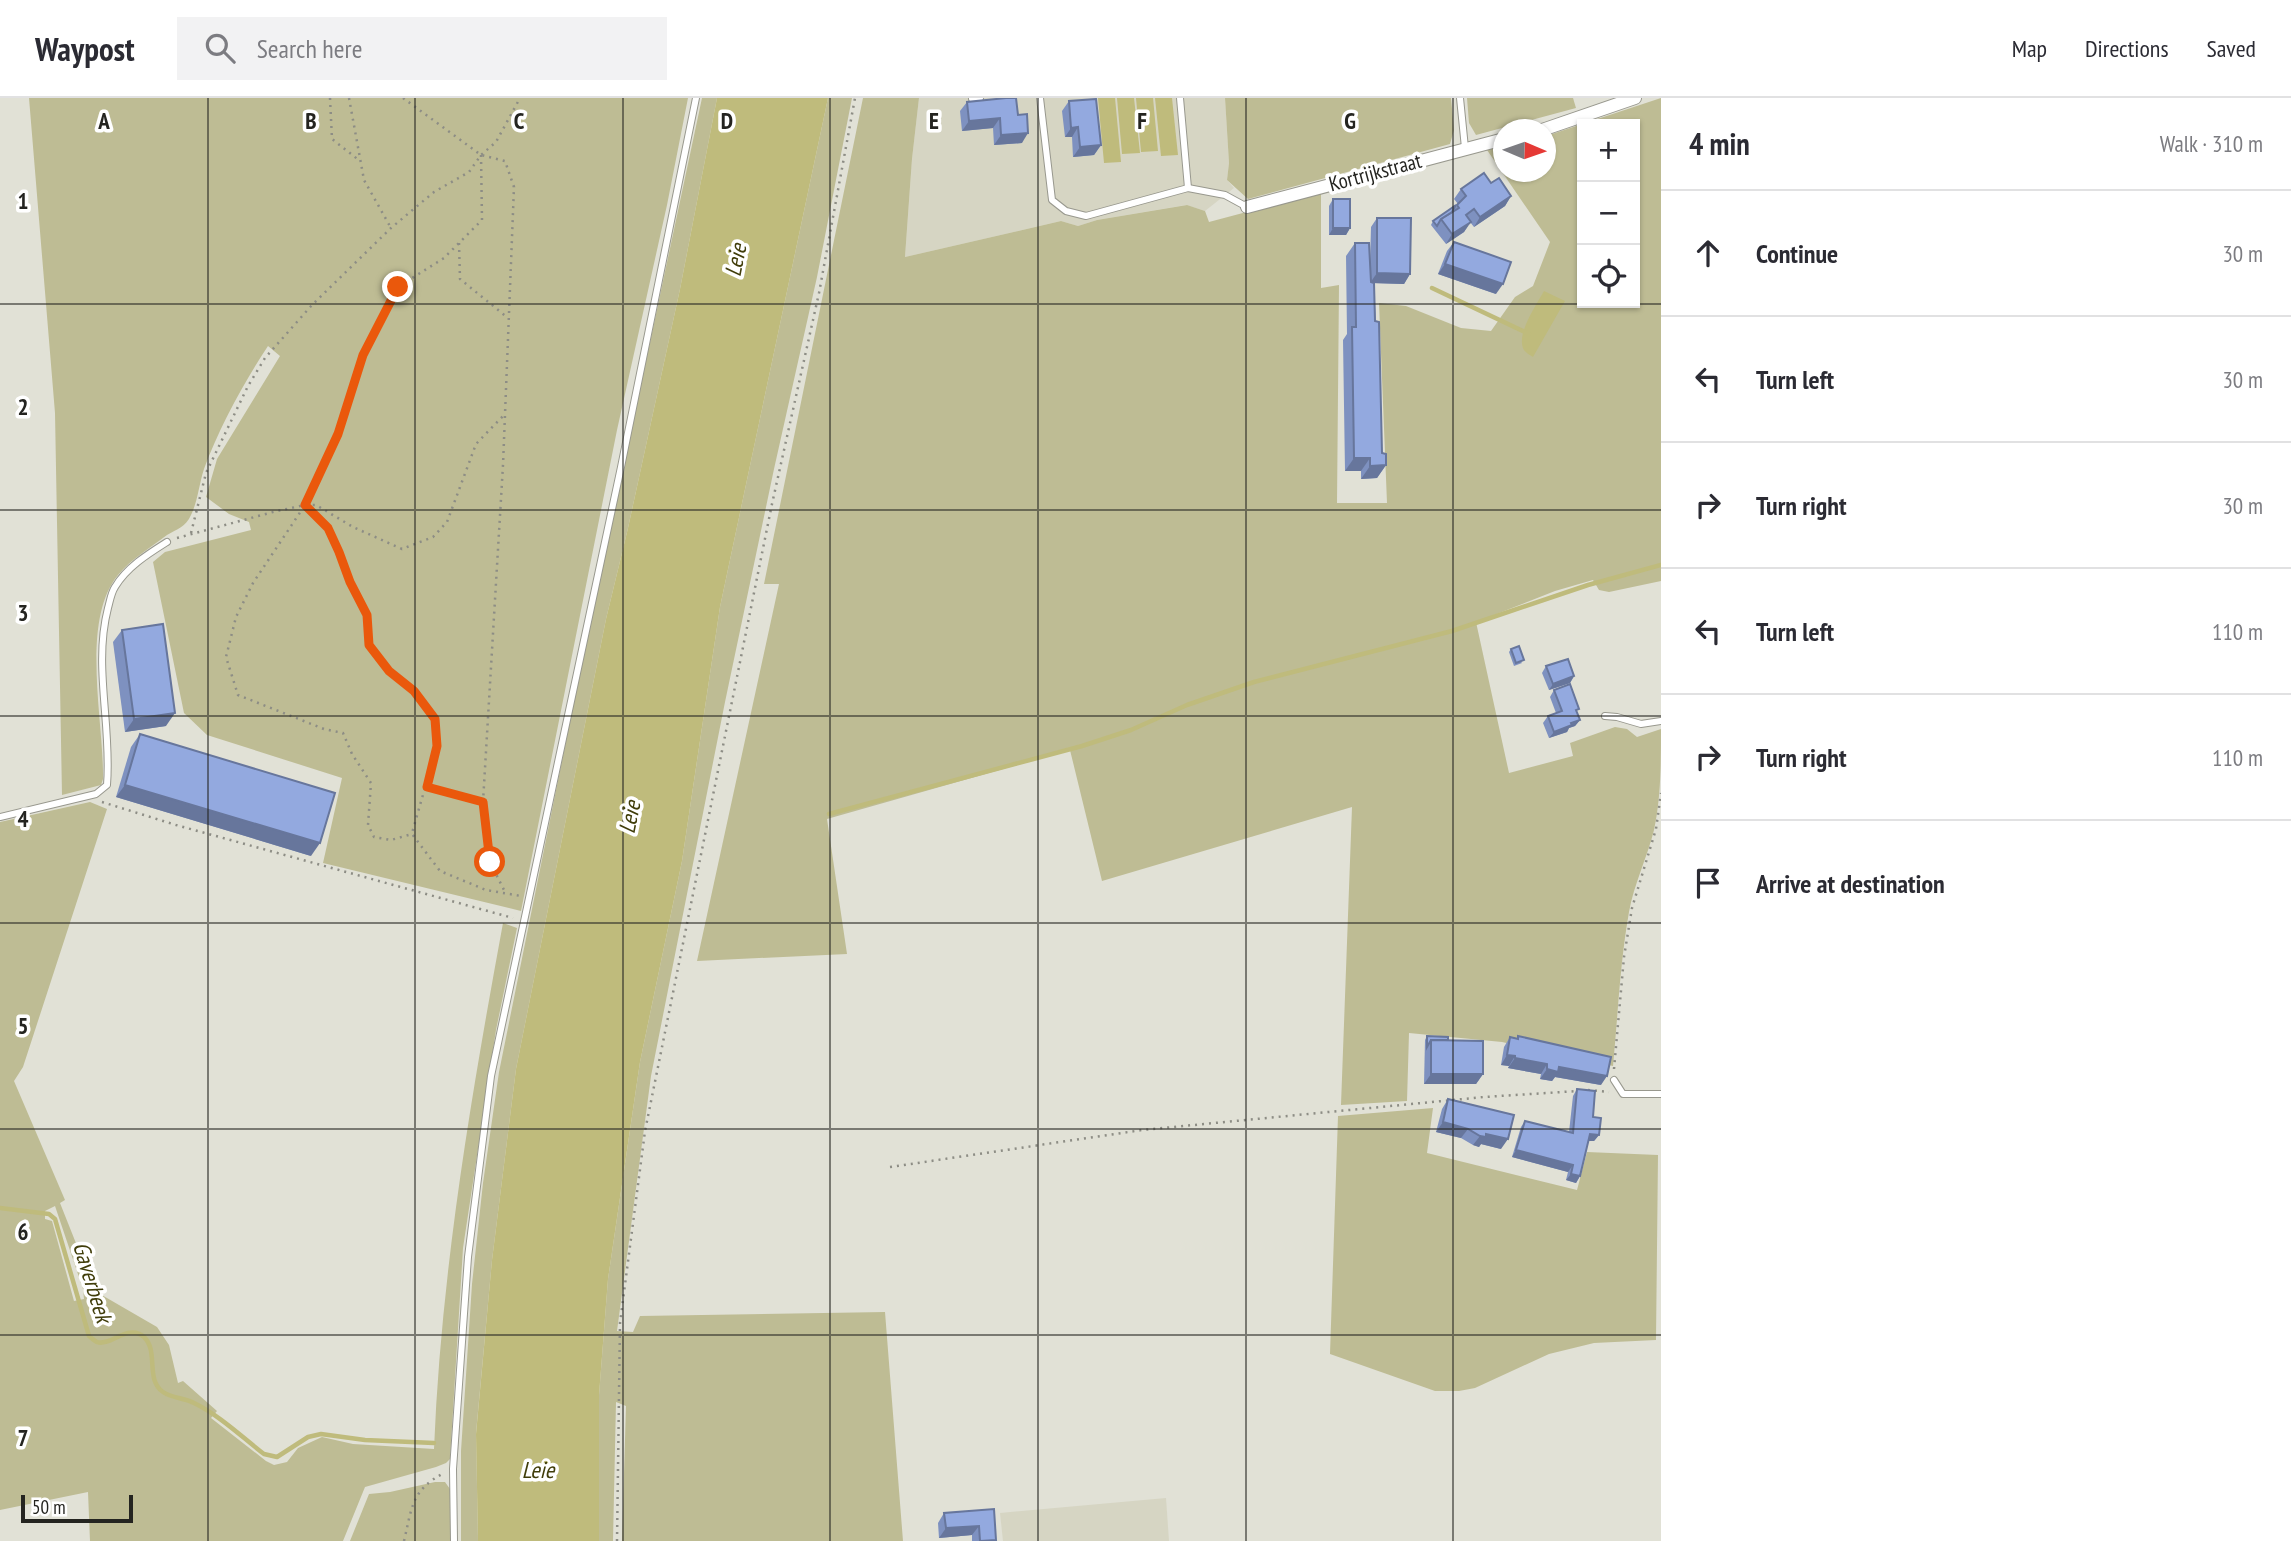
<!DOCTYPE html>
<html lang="en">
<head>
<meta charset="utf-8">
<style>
  :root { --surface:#fff; --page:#f2f2f3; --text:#2b2b33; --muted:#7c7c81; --line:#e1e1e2 }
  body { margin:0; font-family:"PT Sans Narrow",sans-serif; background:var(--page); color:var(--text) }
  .controls { position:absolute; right:21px; top:21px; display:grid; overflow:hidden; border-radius:0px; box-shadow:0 2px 5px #0004 }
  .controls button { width:63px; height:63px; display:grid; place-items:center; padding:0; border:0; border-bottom:2px solid var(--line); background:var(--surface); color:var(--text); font:35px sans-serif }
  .compass { position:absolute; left:1493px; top:21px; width:63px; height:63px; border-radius:50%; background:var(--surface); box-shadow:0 2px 5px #0004; rotate:92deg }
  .scale { position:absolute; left:21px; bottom:18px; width:112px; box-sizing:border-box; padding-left:7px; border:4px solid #242420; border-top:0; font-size:19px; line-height:24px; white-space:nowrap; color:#242420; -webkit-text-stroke:5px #fff; paint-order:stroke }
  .stop { position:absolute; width:21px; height:21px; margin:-16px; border:5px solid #ea580c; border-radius:50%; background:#fff }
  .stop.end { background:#ea580c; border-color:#fff; box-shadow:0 2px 7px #0008 }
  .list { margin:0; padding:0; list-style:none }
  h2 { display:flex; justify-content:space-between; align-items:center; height:91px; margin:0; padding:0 28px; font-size:30px }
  h2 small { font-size:23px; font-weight:400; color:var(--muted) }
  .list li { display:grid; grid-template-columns:46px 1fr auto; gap:21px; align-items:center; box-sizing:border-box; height:126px; padding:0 28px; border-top:2px solid var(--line) }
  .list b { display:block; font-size:26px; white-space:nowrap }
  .list em { font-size:23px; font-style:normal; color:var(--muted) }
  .icon { flex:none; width:38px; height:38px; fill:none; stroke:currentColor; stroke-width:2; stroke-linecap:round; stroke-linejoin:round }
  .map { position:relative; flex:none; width:1661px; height:1443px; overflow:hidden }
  header { display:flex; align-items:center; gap:42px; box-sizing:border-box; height:98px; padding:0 35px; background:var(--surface); border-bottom:2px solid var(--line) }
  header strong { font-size:33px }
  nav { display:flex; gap:38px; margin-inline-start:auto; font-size:24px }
  .search { width:490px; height:63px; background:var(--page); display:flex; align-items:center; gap:18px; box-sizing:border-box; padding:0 24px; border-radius:0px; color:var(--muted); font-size:26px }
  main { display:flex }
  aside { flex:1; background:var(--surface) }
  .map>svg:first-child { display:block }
</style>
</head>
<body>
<header>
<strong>Waypost</strong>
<div class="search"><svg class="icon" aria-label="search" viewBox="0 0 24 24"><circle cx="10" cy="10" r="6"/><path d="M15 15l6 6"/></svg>Search here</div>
<nav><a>Map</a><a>Directions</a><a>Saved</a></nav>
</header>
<main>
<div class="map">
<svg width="1661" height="1443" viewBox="0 0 1661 1443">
  <rect width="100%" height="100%" fill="#e1e1d6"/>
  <g fill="#d6d5c3">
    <polygon points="919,0 1225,0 1229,65 1227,82 1234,90 1205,113 1186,107 1097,122 1078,128 1061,123 905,159 912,61"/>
    <polygon points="1166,1400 1169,1443 1003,1443 1000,1415"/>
  </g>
  <g fill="#bebc94" fill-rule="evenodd">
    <path d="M29 0H688L667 107 617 332 521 813 323 765 342 680 207 637 184 615 153 464 165 454 251 432 249 424 229 416 206 399 217 361 280 258 268 248C244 284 219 330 204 371 199 386 198 403 191 417 186 429 177 431 167 437 150 450 131 461 118 477 80 523 104 624 103 681L101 687 62 697 55 315Z"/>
    <polygon points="702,0 717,0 680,191 628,430 606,521 516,971 492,1162 476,1335 478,1443 461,1443 461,1353 472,1186 483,1085 499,974 583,559"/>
    <polygon points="828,0 852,0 817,179 774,371 725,604 651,978 617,1233 633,1234 640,1218 885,1214 903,1443 622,1443 626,1308 616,1304 613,1443 599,1443 599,1297 608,1181 640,964 682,763 720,509"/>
    <path d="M863 0H919L912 61 905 159 1061 123 1078 128 1097 122 1187 107 1205 113 1209 124 1321 94V190L1339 187 1337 405H1387L1379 205 1406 208 1461 230 1491 233 1515 199 1533 188 1550 144 1487 52 1503 48 1504 74H1546V38L1661 0V483L1609 494 1599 492 1593 482 1555 493 1476 524 1509 675 1573 658 1570 645 1615 629 1627 631 1637 639 1661 631C1661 665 1661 700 1654 732 1647 760 1634 786 1629 814 1620 865 1618 916 1613 968L1502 944 1409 935 1407 1003 1341 1007 1352 709 1102 783 1070 652 827 721 847 856 697 863 779 486H764ZM1582 26H1635V205H1582Z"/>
    <polygon points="1225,0 1451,0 1454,32 1450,46 1248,101 1227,82 1229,65"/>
    <polygon points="1467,0 1573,0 1576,10 1476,37 1469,25"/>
    <path d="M90 704 107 711 23 969 14 983 65 1102 60 1105 93 1188 100 1196 157 1229 169 1247 178 1285 183 1283 217 1313 211 1320 266 1363 274 1367 287 1364 298 1350 322 1339 353 1346 434 1351C441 1174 471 999 503 825L517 830 496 932 463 1150 450 1361 446 1365 436 1369 365 1389 343 1443H90L88 1394 0 1412V724ZM55 1108 83 1191 84 1201 74 1203 52 1123 45 1121V1113Z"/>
    <polygon points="1433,1010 1427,1055 1577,1092 1587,1054 1658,1057 1656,1242 1594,1245 1549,1256 1475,1290 1459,1293 1435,1293 1330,1256 1338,1018"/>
    <polygon points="435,1384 445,1384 450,1391 452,1443 350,1443 369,1396 390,1394"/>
  </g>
  <g fill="#bfbb7c">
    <polygon points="717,0 828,0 720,509 682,763 640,964 608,1181 599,1297 599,1443 478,1443 476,1336 492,1162 516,971 606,521 628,430 680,191"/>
    <polygon points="1098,0 1115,0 1121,64 1104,65"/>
    <polygon points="1117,0 1134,0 1140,55 1122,56"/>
    <polygon points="1136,0 1153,0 1158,53 1141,54"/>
    <polygon points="1155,0 1172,0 1178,57 1161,58"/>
    <path d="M1544 193 1565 203 1533 259C1530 257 1526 255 1524 252 1515 237 1537 206 1544 193Z"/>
  </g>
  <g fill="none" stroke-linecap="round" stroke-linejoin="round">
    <g stroke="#bfbb7c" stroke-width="4.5">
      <polyline points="1432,190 1529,236"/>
      <polyline points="829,716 1082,648 1131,632 1187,607 1254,584 1452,533 1588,487 1661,467"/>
      <path d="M0 1110 49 1116 55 1121 89 1238C90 1239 96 1244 97 1244 110 1249 128 1225 144 1239 159 1253 145 1282 163 1294 171 1300 185 1300 194 1305 219 1317 242 1339 264 1356L277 1359 308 1339 321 1336 365 1342 434 1345"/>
    </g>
    <defs>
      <g id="lane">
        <polyline points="1040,0 1052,102 1066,113 1086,118 1188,90 1225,97 1247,109"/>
        <polyline points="1180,0 1188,90"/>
        <polyline points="1460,0 1465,50"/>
        <polyline points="972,1 980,0"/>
        <polyline points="1605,618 1617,619 1641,626 1661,623"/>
        <path d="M0 719 96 696 107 687C112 628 93 568 108 510 110 503 111 495 115 489 127 469 148 456 167 444"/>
        <polyline points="1614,982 1623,996 1661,996"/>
        <polyline points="454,1443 453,1371 468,1159 491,978 621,369 696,0"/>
      </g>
      <g id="street">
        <polyline points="1542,32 1635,0"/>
        <polyline points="1247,109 1504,41"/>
      </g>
    </defs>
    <use href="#lane" stroke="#98988e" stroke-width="8"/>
    <use href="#street" stroke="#98988e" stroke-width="14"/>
    <g stroke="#8d8d85" stroke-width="2.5" stroke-dasharray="2 5" stroke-linecap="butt">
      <polyline points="330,0 332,41 360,63"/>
      <polyline points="349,0 364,82 391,130"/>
      <polyline points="403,0 481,57 505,63 514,89 503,367 483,704 490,764 506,796"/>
      <polyline points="481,57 482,122 444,160 398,189 363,257 338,336 305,407 253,485 236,519 226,559 238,597 324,631 343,635 352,656 371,685 368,727 374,739 391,742 412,736 440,773 486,792 521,798"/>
      <polyline points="459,145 460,181 508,220"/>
      <polyline points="305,407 328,431 339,454 350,484 367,517 369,547 389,573 414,593 435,621 437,648 412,735"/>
      <polyline points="191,435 206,375 248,288 265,260 312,207 391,130 434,94 469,74 481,57 496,44 520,0"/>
      <polyline points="177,440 273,414 305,407 316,407 353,429 402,451 433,439 447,424 476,346 504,317"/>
      <polyline points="427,689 483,704"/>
      <polyline points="102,704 176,727 513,820"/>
      <polyline points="1614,971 1624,859 1632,810 1656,731 1661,695"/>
      <polyline points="1588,992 1609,994"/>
      <polyline points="890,1069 1142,1032 1484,999 1578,993"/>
      <path d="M404 1443C412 1410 411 1392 444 1375"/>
      <polyline points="617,1443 620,1225 645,1033 772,406 819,195 855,0"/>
    </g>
    <use href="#lane" stroke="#fff" stroke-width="6"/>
    <use href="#street" stroke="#fff" stroke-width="12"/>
  </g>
  <g fill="#7e91c0">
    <polygon points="1069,3 1101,47 1094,57 1073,59 1072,39 1065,39 1062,13"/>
    <polygon points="967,4 1018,17 1022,45 994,47 993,30 962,33 960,13"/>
    <polygon points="1503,52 1503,66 1501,56"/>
    <polygon points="1491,85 1511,98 1505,108 1474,129 1470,124 1464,134 1446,146 1431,127 1433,123 1452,114 1458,106 1454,101 1461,91"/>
    <polygon points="1333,101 1350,130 1346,137 1329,137 1329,108"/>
    <polygon points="1377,120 1410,176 1404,186 1374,185 1382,355 1386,367 1377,380 1361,381 1361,373 1345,373 1343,242 1347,236 1346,158 1355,145 1370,165 1371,129"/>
    <polygon points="1454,144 1496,196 1438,176 1447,153"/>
    <polygon points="122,532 166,628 125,634 113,544"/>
    <polygon points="1511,551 1522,565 1514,568 1509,554"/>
    <polygon points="1546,568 1574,578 1570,585 1549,592 1542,575"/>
    <polygon points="1554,592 1577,614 1580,622 1575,628 1569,630 1567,634 1549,640 1543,625 1548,618 1556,615 1550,599"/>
    <polygon points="140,636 311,758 116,699 131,649"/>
    <polygon points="1427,938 1448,942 1483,976 1476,986 1424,986 1425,942"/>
    <polygon points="1518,938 1601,987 1555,979 1552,983 1540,981 1541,976 1508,970 1509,968 1501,967 1504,949 1510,939 1517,941"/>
    <polygon points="1577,991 1599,1037 1594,1043 1588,1043 1580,1078 1576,1085 1566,1082 1568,1074 1512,1059 1521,1029 1525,1023 1569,1034 1573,998"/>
    <polygon points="1448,1001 1501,1051 1481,1046 1479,1049 1473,1047 1461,1040 1436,1034 1442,1011"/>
    <polygon points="994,1411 996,1443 972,1443 972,1437 939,1440 938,1425 944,1415"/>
  </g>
  <g fill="#67769c">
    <polygon points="1000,20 993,30 962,33 969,23"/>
    <polygon points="1078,29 1072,39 1065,39 1071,30"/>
    <polygon points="1028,35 1022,45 994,47 1001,37"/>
    <polygon points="1101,47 1094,57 1073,59 1080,49"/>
    <polygon points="1511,98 1505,108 1474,129 1480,119"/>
    <polygon points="1471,124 1464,134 1446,146 1452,136"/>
    <polygon points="1333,130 1350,130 1346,137 1329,137"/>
    <polygon points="1445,166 1503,186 1496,196 1438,176"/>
    <polygon points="1377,175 1410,176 1404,186 1370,185"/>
    <polygon points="1354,360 1370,360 1361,373 1345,373"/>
    <polygon points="1386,367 1377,380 1361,381 1370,368"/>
    <polygon points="1574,578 1570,585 1549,592 1553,586"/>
    <polygon points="175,615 166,628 125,634 134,621"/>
    <polygon points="1580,622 1575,628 1569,630 1567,634 1549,640 1554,634"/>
    <polygon points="125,687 320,745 311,758 116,699"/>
    <polygon points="1507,957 1515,958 1509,968 1501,967"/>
    <polygon points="1515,960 1547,966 1541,976 1508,970"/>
    <polygon points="1559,969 1607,978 1601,987 1555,979 1552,983 1540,981 1547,971"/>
    <polygon points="1431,976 1483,976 1476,986 1424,986"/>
    <polygon points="1443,1024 1468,1031 1461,1040 1436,1034"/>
    <polygon points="1486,1036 1508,1041 1501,1051 1481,1046 1479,1049 1473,1047 1480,1038"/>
    <polygon points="1590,1036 1599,1037 1594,1043 1585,1043"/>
    <polygon points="1516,1052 1573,1067 1568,1074 1512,1059"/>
    <polygon points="1571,1076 1580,1078 1576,1085 1566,1082"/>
    <polygon points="979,1428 972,1437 939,1440 946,1430"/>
  </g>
  <g fill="#93a9df" stroke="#67769c" stroke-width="2">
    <polygon points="1006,0 1016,0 1018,17 1027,16 1028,35 1001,37 1000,20 969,23 967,4"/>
    <polygon points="1096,1 1101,47 1080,49 1078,29 1071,30 1069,3"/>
    <polygon points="1484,75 1491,85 1499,80 1511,98 1480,119 1474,111 1466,117 1471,124 1452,136 1441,121 1459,110 1457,107 1466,98 1461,91"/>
    <rect x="1333" y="101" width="17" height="29"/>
    <polygon points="1456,107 1452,114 1441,121 1437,128 1433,123"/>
    <polygon points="1377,120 1411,120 1410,176 1377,175"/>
    <polygon points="1454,144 1511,164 1503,186 1445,166"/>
    <polygon points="1355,145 1369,145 1371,184 1374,185 1375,223 1379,224 1382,355 1386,356 1386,367 1370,368 1370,360 1354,360 1352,229 1356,229"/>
    <polygon points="163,526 175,615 134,621 122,532"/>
    <polygon points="1519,548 1524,562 1516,565 1511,551"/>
    <polygon points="1568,561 1574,578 1553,586 1546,568"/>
    <polygon points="1570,586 1579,611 1576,612 1580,622 1571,625 1572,627 1554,634 1548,618 1562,613 1554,592"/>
    <polygon points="140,636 335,695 320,745 125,687"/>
    <polygon points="1427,938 1448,939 1448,942 1431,942 1427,949"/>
    <polygon points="1518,938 1611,959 1607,978 1559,969 1558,974 1547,971 1547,966 1515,960 1515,958 1507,957 1510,939 1518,941"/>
    <polygon points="1431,942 1483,943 1483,976 1431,976"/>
    <polygon points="1577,991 1595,993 1593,1019 1601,1020 1599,1037 1590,1036 1580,1078 1571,1076 1573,1067 1516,1052 1525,1023 1573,1035"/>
    <polygon points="1448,1001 1514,1017 1508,1041 1486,1036 1486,1039 1480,1038 1468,1031 1443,1024"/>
    <polygon points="994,1411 996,1442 980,1443 979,1428 946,1430 944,1415"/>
  </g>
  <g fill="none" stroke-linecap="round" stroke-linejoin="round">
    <polyline stroke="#ea580c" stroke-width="9" points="398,189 363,257 338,336 305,407 328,430 339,454 350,484 367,517 369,547 389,573 414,593 435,621 437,648 427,689 483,704 490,764"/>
  </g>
  <path fill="none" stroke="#242420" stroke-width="2" stroke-opacity="0.55" d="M208 0V1443M415 0V1443M623 0V1443M830 0V1443M1038 0V1443M1246 0V1443M1453 0V1443M0 206H1661M0 412H1661M0 618H1661M0 825H1661M0 1031H1661M0 1237H1661"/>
  <g text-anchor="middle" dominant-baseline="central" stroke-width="7" stroke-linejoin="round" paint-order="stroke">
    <g font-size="21" fill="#242420" stroke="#fff">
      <text transform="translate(1375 74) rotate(-15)">Kortrijkstraat</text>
    </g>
    <g font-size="23" font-style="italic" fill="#403d0a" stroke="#fff">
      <text transform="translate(735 162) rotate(-79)">Leie</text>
      <text transform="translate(629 719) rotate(-79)">Leie</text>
      <text transform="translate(93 1184) rotate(73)">Gaverbeek</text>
      <text x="538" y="1371">Leie</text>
    </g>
  </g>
  <g font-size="23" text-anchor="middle" font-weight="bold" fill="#242420" stroke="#fff" stroke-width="7" stroke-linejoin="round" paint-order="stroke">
    <text x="104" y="31">A</text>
    <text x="311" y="31">B</text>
    <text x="519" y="31">C</text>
    <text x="727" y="31">D</text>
    <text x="934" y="31">E</text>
    <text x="1142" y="31">F</text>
    <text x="1350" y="31">G</text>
    <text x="23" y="111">1</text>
    <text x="23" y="317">2</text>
    <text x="23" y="523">3</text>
    <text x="23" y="729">4</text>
    <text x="23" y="936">5</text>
    <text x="23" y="1142">6</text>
    <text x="23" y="1348">7</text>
  </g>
</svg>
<div class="controls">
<button>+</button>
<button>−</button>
<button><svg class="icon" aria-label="locate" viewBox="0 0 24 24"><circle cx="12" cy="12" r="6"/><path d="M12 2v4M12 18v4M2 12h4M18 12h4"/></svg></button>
</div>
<svg class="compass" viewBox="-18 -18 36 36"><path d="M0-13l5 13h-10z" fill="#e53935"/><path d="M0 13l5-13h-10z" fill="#7c7c81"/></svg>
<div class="scale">50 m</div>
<div class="stop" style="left:490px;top:764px"></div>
<div class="stop end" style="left:398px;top:189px"></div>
</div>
<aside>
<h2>4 min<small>Walk · 310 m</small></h2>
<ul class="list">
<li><svg class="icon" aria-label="ahead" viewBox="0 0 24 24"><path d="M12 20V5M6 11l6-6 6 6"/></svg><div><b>Continue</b></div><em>30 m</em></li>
<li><svg class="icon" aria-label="left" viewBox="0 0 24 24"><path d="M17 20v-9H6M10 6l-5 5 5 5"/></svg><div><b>Turn left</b></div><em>30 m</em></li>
<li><svg class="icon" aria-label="right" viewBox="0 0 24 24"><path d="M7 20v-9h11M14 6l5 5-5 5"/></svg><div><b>Turn right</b></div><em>30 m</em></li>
<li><svg class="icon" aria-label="left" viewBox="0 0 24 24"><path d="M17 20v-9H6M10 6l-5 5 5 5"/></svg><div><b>Turn left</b></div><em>110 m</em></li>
<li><svg class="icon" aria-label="right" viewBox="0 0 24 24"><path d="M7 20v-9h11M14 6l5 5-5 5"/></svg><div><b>Turn right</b></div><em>110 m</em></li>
<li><svg class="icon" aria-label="arrive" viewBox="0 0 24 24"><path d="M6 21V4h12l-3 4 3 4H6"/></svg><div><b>Arrive at destination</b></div></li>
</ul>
</aside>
</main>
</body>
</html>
